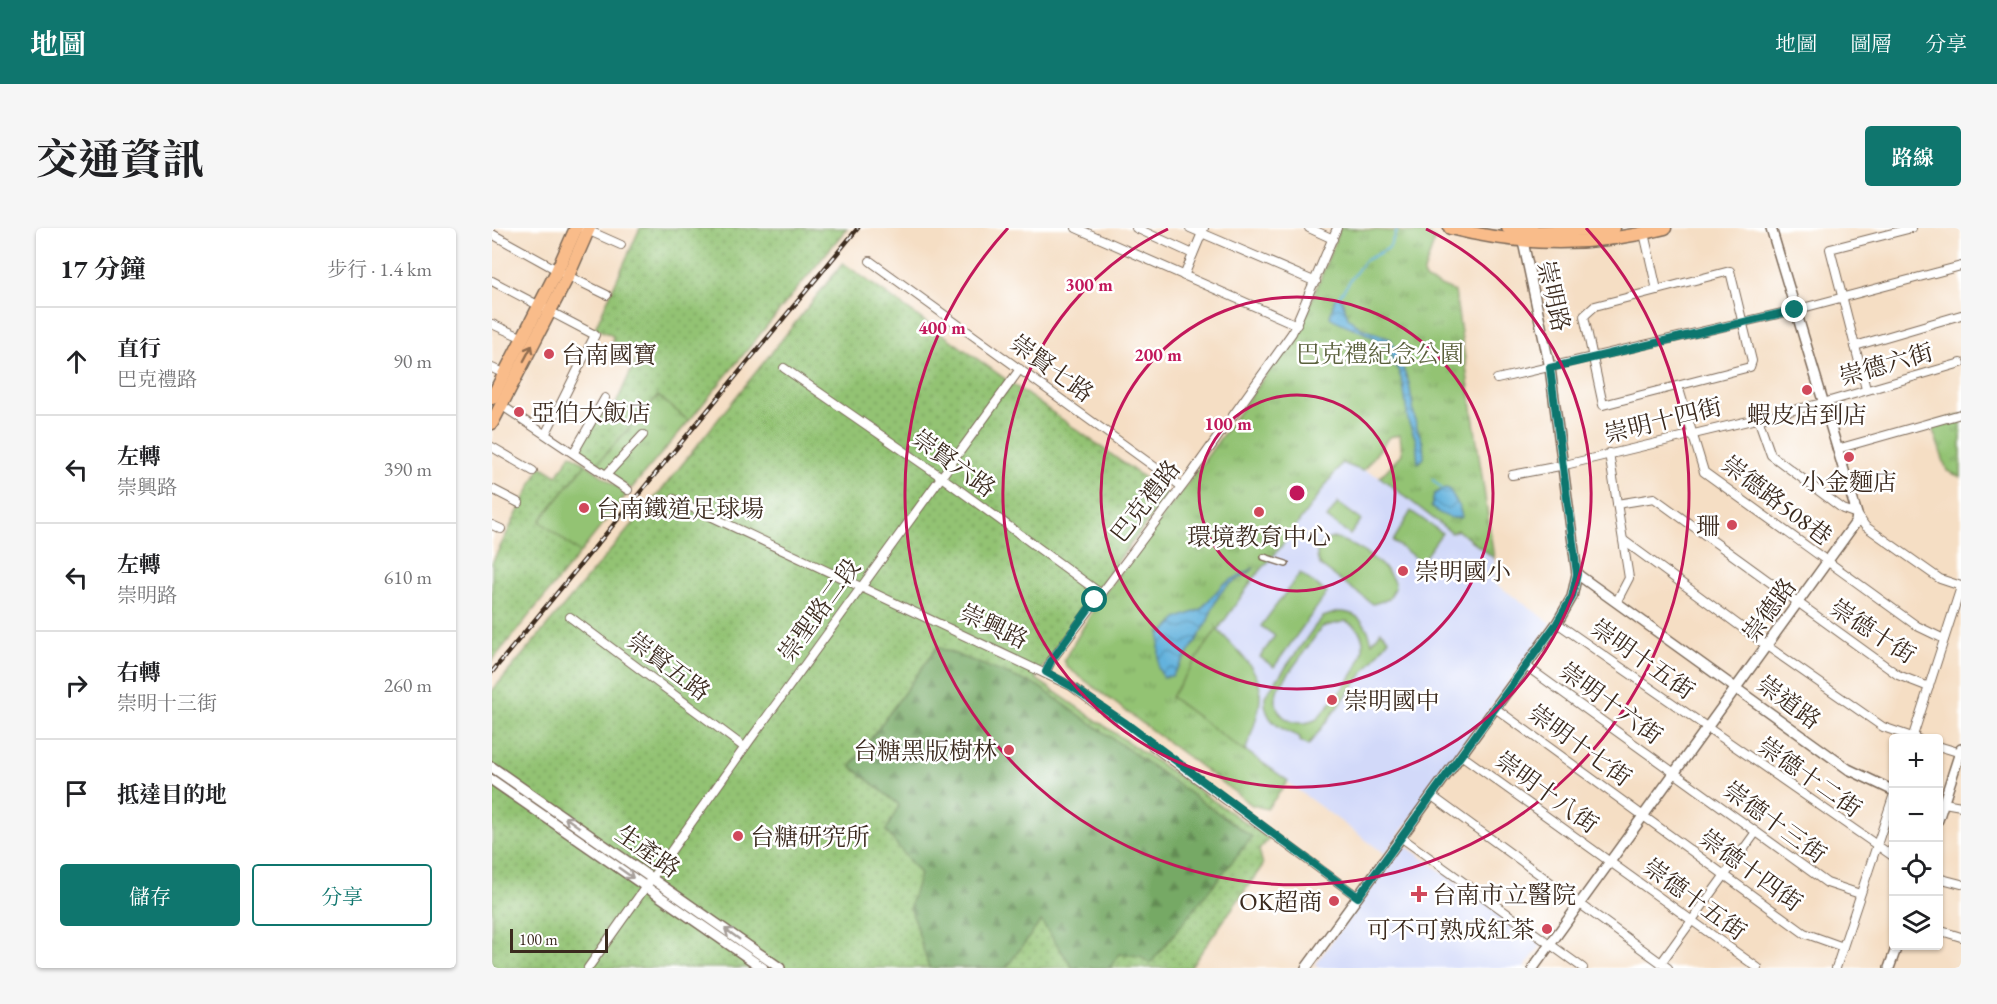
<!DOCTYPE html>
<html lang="zh-TW">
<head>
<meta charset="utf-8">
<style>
  :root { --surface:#fff; --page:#f6f6f6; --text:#202124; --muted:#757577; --line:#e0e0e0; --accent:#0f766e }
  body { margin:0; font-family:"EB Garamond","Noto Serif TC",serif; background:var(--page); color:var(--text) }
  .controls { position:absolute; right:18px; bottom:18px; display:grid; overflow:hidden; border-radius:6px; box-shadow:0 2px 4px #0004 }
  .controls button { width:54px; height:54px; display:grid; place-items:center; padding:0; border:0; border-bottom:2px solid var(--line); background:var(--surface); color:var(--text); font:30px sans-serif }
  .scale { position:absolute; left:18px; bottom:15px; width:98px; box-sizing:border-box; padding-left:6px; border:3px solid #3b2a1e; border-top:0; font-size:16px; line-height:21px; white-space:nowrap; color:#3b2a1e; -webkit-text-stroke:4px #fff; paint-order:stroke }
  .stop { position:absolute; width:18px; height:18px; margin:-14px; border:4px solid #0f766e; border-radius:50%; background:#fff }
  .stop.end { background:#0f766e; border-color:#fff; box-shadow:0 2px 6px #0008 }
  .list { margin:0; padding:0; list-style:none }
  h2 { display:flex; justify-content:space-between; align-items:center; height:78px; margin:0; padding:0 24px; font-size:26px }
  h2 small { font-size:20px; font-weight:400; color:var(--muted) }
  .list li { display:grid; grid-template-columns:39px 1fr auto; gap:18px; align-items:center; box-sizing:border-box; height:108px; padding:0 24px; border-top:2px solid var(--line) }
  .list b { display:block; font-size:22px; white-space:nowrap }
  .list p { margin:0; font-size:20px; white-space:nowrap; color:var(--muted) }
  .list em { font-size:20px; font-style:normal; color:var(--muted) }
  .actions { display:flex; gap:12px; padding:18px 24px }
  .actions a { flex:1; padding:14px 0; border:2px solid var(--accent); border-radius:6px; text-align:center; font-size:21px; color:var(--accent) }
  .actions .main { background:var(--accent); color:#fff }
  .icon { flex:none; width:33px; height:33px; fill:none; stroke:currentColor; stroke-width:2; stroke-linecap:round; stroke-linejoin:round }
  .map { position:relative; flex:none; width:1469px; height:740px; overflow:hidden; border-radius:6px }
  header { display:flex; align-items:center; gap:36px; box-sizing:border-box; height:84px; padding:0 30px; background:var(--accent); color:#fff }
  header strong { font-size:28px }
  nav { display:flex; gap:33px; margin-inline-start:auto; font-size:21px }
  .intro { display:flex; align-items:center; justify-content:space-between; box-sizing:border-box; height:144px; padding:0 36px }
  h1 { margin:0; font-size:42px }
  .button { padding:15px 27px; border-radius:6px; background:var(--accent); color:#fff; font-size:21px; font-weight:700 }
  main { display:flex; gap:36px; padding:0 36px }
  aside { flex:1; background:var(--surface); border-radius:6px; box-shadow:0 2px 4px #0004 }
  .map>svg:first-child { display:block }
</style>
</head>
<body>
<header>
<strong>地圖</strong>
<nav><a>地圖</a><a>圖層</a><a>分享</a></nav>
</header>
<div class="intro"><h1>交通資訊</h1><a class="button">路線</a></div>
<main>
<aside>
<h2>17 分鐘<small>步行 · 1.4 km</small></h2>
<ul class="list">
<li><svg class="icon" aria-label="ahead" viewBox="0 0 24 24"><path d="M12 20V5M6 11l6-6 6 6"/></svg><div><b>直行</b><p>巴克禮路</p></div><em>90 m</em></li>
<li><svg class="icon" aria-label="left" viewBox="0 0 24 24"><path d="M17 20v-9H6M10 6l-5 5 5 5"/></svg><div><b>左轉</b><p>崇興路</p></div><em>390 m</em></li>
<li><svg class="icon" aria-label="left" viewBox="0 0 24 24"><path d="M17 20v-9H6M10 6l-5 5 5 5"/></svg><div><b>左轉</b><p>崇明路</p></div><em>610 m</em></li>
<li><svg class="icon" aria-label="right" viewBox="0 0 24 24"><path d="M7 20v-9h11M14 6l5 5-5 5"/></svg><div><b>右轉</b><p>崇明十三街</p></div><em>260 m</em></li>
<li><svg class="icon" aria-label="arrive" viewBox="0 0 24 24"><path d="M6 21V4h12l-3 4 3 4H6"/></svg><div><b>抵達目的地</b></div></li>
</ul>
<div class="actions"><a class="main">儲存</a><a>分享</a></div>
</aside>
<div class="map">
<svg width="1469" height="740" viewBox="0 0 1469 740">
  <defs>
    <pattern id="grass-dots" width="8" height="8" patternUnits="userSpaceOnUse" patternTransform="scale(1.5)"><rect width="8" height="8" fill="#93c373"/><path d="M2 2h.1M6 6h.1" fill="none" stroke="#799f5e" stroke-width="1.8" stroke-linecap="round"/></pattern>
    <pattern id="forest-firs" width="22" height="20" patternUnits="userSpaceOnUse" patternTransform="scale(1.5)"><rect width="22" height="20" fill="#76a965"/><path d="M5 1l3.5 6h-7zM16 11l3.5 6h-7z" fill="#628a53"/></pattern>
    <pattern id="park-tufts" width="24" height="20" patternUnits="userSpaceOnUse" patternTransform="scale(1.5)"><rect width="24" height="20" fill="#93c373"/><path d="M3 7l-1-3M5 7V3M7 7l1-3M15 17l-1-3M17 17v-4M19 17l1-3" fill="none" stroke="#799f5e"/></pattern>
    <pattern id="water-waves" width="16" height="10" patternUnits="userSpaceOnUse" patternTransform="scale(1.5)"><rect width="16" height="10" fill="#63b2dd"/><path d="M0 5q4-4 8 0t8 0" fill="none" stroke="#5391b3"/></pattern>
  </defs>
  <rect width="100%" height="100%" fill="#fff"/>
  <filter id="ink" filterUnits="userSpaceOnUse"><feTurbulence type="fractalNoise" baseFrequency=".0167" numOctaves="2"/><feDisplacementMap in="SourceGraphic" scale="12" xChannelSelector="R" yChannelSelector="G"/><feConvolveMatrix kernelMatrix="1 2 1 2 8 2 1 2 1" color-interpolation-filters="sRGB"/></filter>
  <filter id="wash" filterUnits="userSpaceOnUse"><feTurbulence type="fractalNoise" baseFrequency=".008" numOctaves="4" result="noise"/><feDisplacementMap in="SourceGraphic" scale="24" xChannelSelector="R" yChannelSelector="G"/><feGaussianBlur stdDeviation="1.35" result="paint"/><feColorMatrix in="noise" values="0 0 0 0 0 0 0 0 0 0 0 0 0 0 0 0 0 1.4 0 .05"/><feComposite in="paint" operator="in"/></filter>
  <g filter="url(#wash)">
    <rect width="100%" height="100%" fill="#f5dec4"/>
    <g fill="#d2d9f9">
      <polygon points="851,234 888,249 960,305 964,302 1002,330 1004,356 1059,395 893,626 679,469 762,350 788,320"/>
      <polygon points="911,616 1050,716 1032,740 827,740 823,737"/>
    </g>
    <g fill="url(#grass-dots)" stroke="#677648" stroke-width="1.5">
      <polygon points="148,0 355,0 197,193 166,168 105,236 85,223 113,174 123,178 147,125 120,114 121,108 103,100"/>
      <polygon points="351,35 676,267 610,354 543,450 777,611 767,622 771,637 698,740 0,740 0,463 172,259"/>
      <polygon points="79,226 94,236 48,293 88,325 0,433 0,335 49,238 65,248"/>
    </g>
    <polygon fill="url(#forest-firs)" stroke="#586a42" stroke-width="1.5" points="445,419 546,458 760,609 658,736 648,728 627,726 618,740 581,740 549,693 514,740 437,740 418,678 428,646 394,603 407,577 359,538"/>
    <g fill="url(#park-tufts)" stroke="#677648" stroke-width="1.5">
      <polygon points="848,0 934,5 943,11 931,47 934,52 963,64 1002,330 965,302 960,305 888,249 910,226 908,207 897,209 871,243 850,235 788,320 762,350 679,469 796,553 775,581 760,577 575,439 572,432 606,374 694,258 811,95"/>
      <polygon points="166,168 197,193 139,261 105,236"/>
      <polygon points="1469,187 1469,249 1455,243 1439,196"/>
    </g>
    <g fill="#93c373" stroke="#677648" stroke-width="1.5" fill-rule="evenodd">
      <polygon points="94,236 135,266 88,325 48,293"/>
      <polygon points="846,275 869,292 858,307 835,290"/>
      <polygon points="919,283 950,305 929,334 901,313"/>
      <path d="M841 310C860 313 902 340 903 360L897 371 881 376 829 338C820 325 827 313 841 310Z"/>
      <polygon points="808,345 835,365 782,439 768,429 783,408 769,398"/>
      <path d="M846 384C866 383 876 397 880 415L889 403 897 411 816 518 808 513V509C788 501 771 493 773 468L824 397 831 389ZM854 393C899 415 844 467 825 491 803 503 776 487 786 460L830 399Z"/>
      <path d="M725 401C775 453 778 455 753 524L679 469Z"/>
    </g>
    <g fill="url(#water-waves)" stroke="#4f6e7e" stroke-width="1.5">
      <path d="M843 70H849L857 91 869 100 899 111 917 155 924 197 931 215 932 230 926 235 924 212 916 193 911 156 905 139 900 137C904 109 855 101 838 89Z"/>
      <path d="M953 260 957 261 967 278 970 289C960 293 947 286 939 279L942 266Z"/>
      <path d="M762 340C752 351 736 353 728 366 720 377 719 389 712 400 703 416 691 433 680 448L671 449 666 440 668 403 671 405 686 390 708 382 731 356Z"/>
    </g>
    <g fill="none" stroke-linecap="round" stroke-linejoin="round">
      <g stroke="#63b2dd" stroke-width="2">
        <polyline points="846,70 872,33 897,20 905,2"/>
        <polyline points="940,251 950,261"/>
      </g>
    </g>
  </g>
  <g filter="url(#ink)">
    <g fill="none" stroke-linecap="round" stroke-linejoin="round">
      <defs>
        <polyline id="pedestrian" points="772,329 794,336"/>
        <g id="minor">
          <polyline points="584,0 805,97"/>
          <polyline points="644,0 701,26"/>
          <polyline points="698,0 824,54"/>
          <polyline points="817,0 841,11"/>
          <polyline points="93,1 129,17"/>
          <polyline points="1152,5 1165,62"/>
          <polyline points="0,6 76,48 115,67"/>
          <polyline points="378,33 689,258"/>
          <polygon points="1238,43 1260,133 1258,139 1111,177 1092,88 1103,78"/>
          <polyline points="692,48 712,0"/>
          <polyline points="0,53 103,107 54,205"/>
          <polyline points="0,96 31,110"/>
          <polyline points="1363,118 1469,87"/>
          <polyline points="0,140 13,146"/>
          <polyline points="292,140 448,248 608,365"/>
          <polyline points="1005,151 1303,82 1469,38"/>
          <polyline points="1186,158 1212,244 1425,398 1452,411"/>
          <polyline points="1374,161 1338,21 1420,0"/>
          <polyline points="9,177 136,262"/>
          <polyline points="1266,190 1279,227 1351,281 1365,286 1373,298 1448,351 1469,358"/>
          <polyline points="0,219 41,243"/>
          <polyline points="1345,221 1469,186"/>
          <polyline points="82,224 113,170"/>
          <polyline points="1117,225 1137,350 1125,373"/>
          <polyline points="114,247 151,207"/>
          <polyline points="1020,247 1073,237 1331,175 1469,135"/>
          <polyline points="0,261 27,275"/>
          <polyline points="182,271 579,458 866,669"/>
          <polyline points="1125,276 1162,270 1406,447 1437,459"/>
          <polyline points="0,297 9,301"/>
          <polyline points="1131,312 1275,418 1391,499 1426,511"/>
          <polyline points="78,389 252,519"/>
          <polyline points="1065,395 1402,629"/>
          <polyline points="1034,438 1335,655 1368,666"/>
          <polyline points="554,444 559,433 695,252 800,105 845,0"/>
          <polyline points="1003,480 1312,705 1351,719"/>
          <polyline points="1420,511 1469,359"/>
          <polyline points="1446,518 1469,525"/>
          <polyline points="969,527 1266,740"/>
          <polyline points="940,568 1176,740"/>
          <polyline points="1452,575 1469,578"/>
          <polyline points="910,610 1091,740"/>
          <polyline points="1446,650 1469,656"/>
          <polyline points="1446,702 1469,709"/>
          <polyline points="1169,735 1264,604"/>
          <polyline points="96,740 258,512 528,141"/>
          <polyline points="1344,740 1402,566"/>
        </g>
        <g id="tertiary">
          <polyline points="1085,346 1356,541 1402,563"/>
          <polyline points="0,539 288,740"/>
          <polyline points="0,552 271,740"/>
          <polyline points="1446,592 1469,521"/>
          <polyline points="814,740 1065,395 1080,369 1085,346 1058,140 1030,9"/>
          <polyline points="1041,740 1364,294 1365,286 1279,0"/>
          <polyline points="1397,740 1405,718"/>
        </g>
        <g id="primary">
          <path d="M958 0C1029 18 1102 19 1173 0"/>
          <polyline points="1016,0 1045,4 1122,0"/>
          <polyline points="0,170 65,43 84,0"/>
          <polyline points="0,195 76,48 97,0"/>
        </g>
      </defs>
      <use href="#pedestrian" stroke="#7c6958" stroke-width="8"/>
      <use href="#minor" stroke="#7c6958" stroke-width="10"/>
      <use href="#tertiary" stroke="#7c6958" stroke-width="12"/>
      <use href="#primary" stroke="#7c6958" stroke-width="15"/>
      <use href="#pedestrian" stroke="#fff" stroke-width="5"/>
      <use href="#minor" stroke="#fff" stroke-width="8"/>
      <use href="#tertiary" stroke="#fff" stroke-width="9"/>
      <use href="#primary" stroke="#f9bc8a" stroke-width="12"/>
      <defs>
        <polyline id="rail" points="0,444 366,0"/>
      </defs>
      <use href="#rail" stroke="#3b2a1e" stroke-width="4.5"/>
      <use href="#rail" stroke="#fff" stroke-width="2" stroke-dasharray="7" stroke-linecap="butt"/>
    </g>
    <defs><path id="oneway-shaft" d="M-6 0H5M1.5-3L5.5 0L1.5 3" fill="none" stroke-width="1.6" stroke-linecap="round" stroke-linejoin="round" transform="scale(1.5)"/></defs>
    <use stroke="#906c4f" href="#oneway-shaft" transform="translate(36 125) rotate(-62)"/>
    <g stroke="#a79f9a">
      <use href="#oneway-shaft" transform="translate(80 594) rotate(-145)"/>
      <use href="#oneway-shaft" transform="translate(134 645) rotate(35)"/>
      <use href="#oneway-shaft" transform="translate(240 706) rotate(-144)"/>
    </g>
  </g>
  <g fill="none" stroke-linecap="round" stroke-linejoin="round" filter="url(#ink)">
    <polyline stroke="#0f766e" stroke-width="8" points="603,372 559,433 554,444 579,458 632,494 866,669 1065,395 1080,369 1085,346 1058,140 1303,82"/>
  </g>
  <g fill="none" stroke="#c2185b" stroke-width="3">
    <circle cx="805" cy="265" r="98"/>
    <circle cx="805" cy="265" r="196"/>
    <path d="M934 1A294 294 0 1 1 676 1"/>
    <path d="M1094 0A392 392 0 1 1 516 0"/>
  </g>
  <g fill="#d1495b" stroke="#fff" stroke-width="2">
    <circle cx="57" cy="126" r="6"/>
    <circle cx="1315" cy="162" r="6"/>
    <circle cx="27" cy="184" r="6"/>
    <circle cx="1357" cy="229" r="6"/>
    <circle cx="92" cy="280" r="6"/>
    <circle cx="767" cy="284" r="6"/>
    <circle cx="1240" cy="297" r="6"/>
    <circle cx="911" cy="343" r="6"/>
    <circle cx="840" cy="472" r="6"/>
    <circle cx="517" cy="522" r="6"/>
    <circle cx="246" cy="608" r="6"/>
    <path d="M924 657h6v6h6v6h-6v6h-6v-6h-6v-6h6z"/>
    <circle cx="842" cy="673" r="6"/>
    <circle cx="1055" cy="701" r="6"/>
  </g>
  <g text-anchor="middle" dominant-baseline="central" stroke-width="5" stroke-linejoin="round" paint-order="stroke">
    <g font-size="24" fill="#3b2a1e" stroke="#fff">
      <text transform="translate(1062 68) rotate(77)">崇明路</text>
      <text transform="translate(1394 136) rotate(-16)">崇德六街</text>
      <text transform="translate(560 140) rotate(36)">崇賢七路</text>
      <text transform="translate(1171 192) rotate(-14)">崇明十四街</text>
      <text transform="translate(462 235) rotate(36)">崇賢六路</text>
      <text transform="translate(1285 272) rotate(37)">崇德路508巷</text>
      <text transform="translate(653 273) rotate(-52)">巴克禮路</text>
      <text transform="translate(327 382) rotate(-54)">崇聖路二段</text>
      <text transform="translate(1277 382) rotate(-54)">崇德路</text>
      <text transform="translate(502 398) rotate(25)">崇興路</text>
      <text transform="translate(1381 403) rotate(33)">崇德十街</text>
      <text transform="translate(1151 431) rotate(35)">崇明十五街</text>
      <text transform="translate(177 438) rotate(37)">崇賢五路</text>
      <text transform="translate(1297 474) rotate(36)">崇道路</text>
      <text transform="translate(1119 475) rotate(36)">崇明十六街</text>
      <text transform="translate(1088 517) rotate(36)">崇明十七街</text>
      <text transform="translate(1318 549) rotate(35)">崇德十二街</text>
      <text transform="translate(1055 564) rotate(36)">崇明十八街</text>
      <text transform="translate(1283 594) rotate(36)">崇德十三街</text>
      <text transform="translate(156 623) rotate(35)">生產路</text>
      <text transform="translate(1259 642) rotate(36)">崇德十四街</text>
      <text transform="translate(1203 671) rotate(36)">崇德十五街</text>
    </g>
    <g font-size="24" fill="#5a603c" stroke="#fff">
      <text x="888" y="125">巴克禮紀念公園</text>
    </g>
    <g font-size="24" fill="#3b2a1e" stroke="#fff" text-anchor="start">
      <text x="69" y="126">台南國寶</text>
      <text x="39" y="184">亞伯大飯店</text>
      <text x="1315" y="186" text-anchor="middle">蝦皮店到店</text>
      <text x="1357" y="253" text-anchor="middle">小金麵店</text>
      <text x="104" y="280">台南鐵道足球場</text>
      <text x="1228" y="297" text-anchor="end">珊</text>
      <text x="767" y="308" text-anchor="middle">環境教育中心</text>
      <text x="923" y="343">崇明國小</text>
      <text x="852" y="472">崇明國中</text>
      <text x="505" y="522" text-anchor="end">台糖黑版樹林</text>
      <text x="258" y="608">台糖研究所</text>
      <text x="940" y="666">台南市立醫院</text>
      <text x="830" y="673" text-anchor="end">OK超商</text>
      <text x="1043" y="701" text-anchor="end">可不可熟成紅茶</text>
    </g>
  </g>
  <circle cx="805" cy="265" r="9" fill="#c2185b" stroke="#fff" stroke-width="3"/>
  <g font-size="18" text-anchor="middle" font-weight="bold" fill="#c2185b" stroke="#fff" stroke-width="5" stroke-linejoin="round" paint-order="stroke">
    <text x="597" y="63">300 m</text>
    <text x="450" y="106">400 m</text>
    <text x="666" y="133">200 m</text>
    <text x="736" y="202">100 m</text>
  </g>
</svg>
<div class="controls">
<button>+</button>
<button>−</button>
<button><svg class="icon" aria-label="locate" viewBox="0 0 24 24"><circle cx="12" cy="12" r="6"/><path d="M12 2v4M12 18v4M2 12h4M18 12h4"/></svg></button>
<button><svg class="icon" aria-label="layers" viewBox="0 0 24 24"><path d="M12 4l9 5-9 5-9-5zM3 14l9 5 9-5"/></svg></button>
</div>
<div class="scale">100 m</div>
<div class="stop" style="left:603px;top:372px"></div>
<div class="stop end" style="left:1303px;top:82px"></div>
</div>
</main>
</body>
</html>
